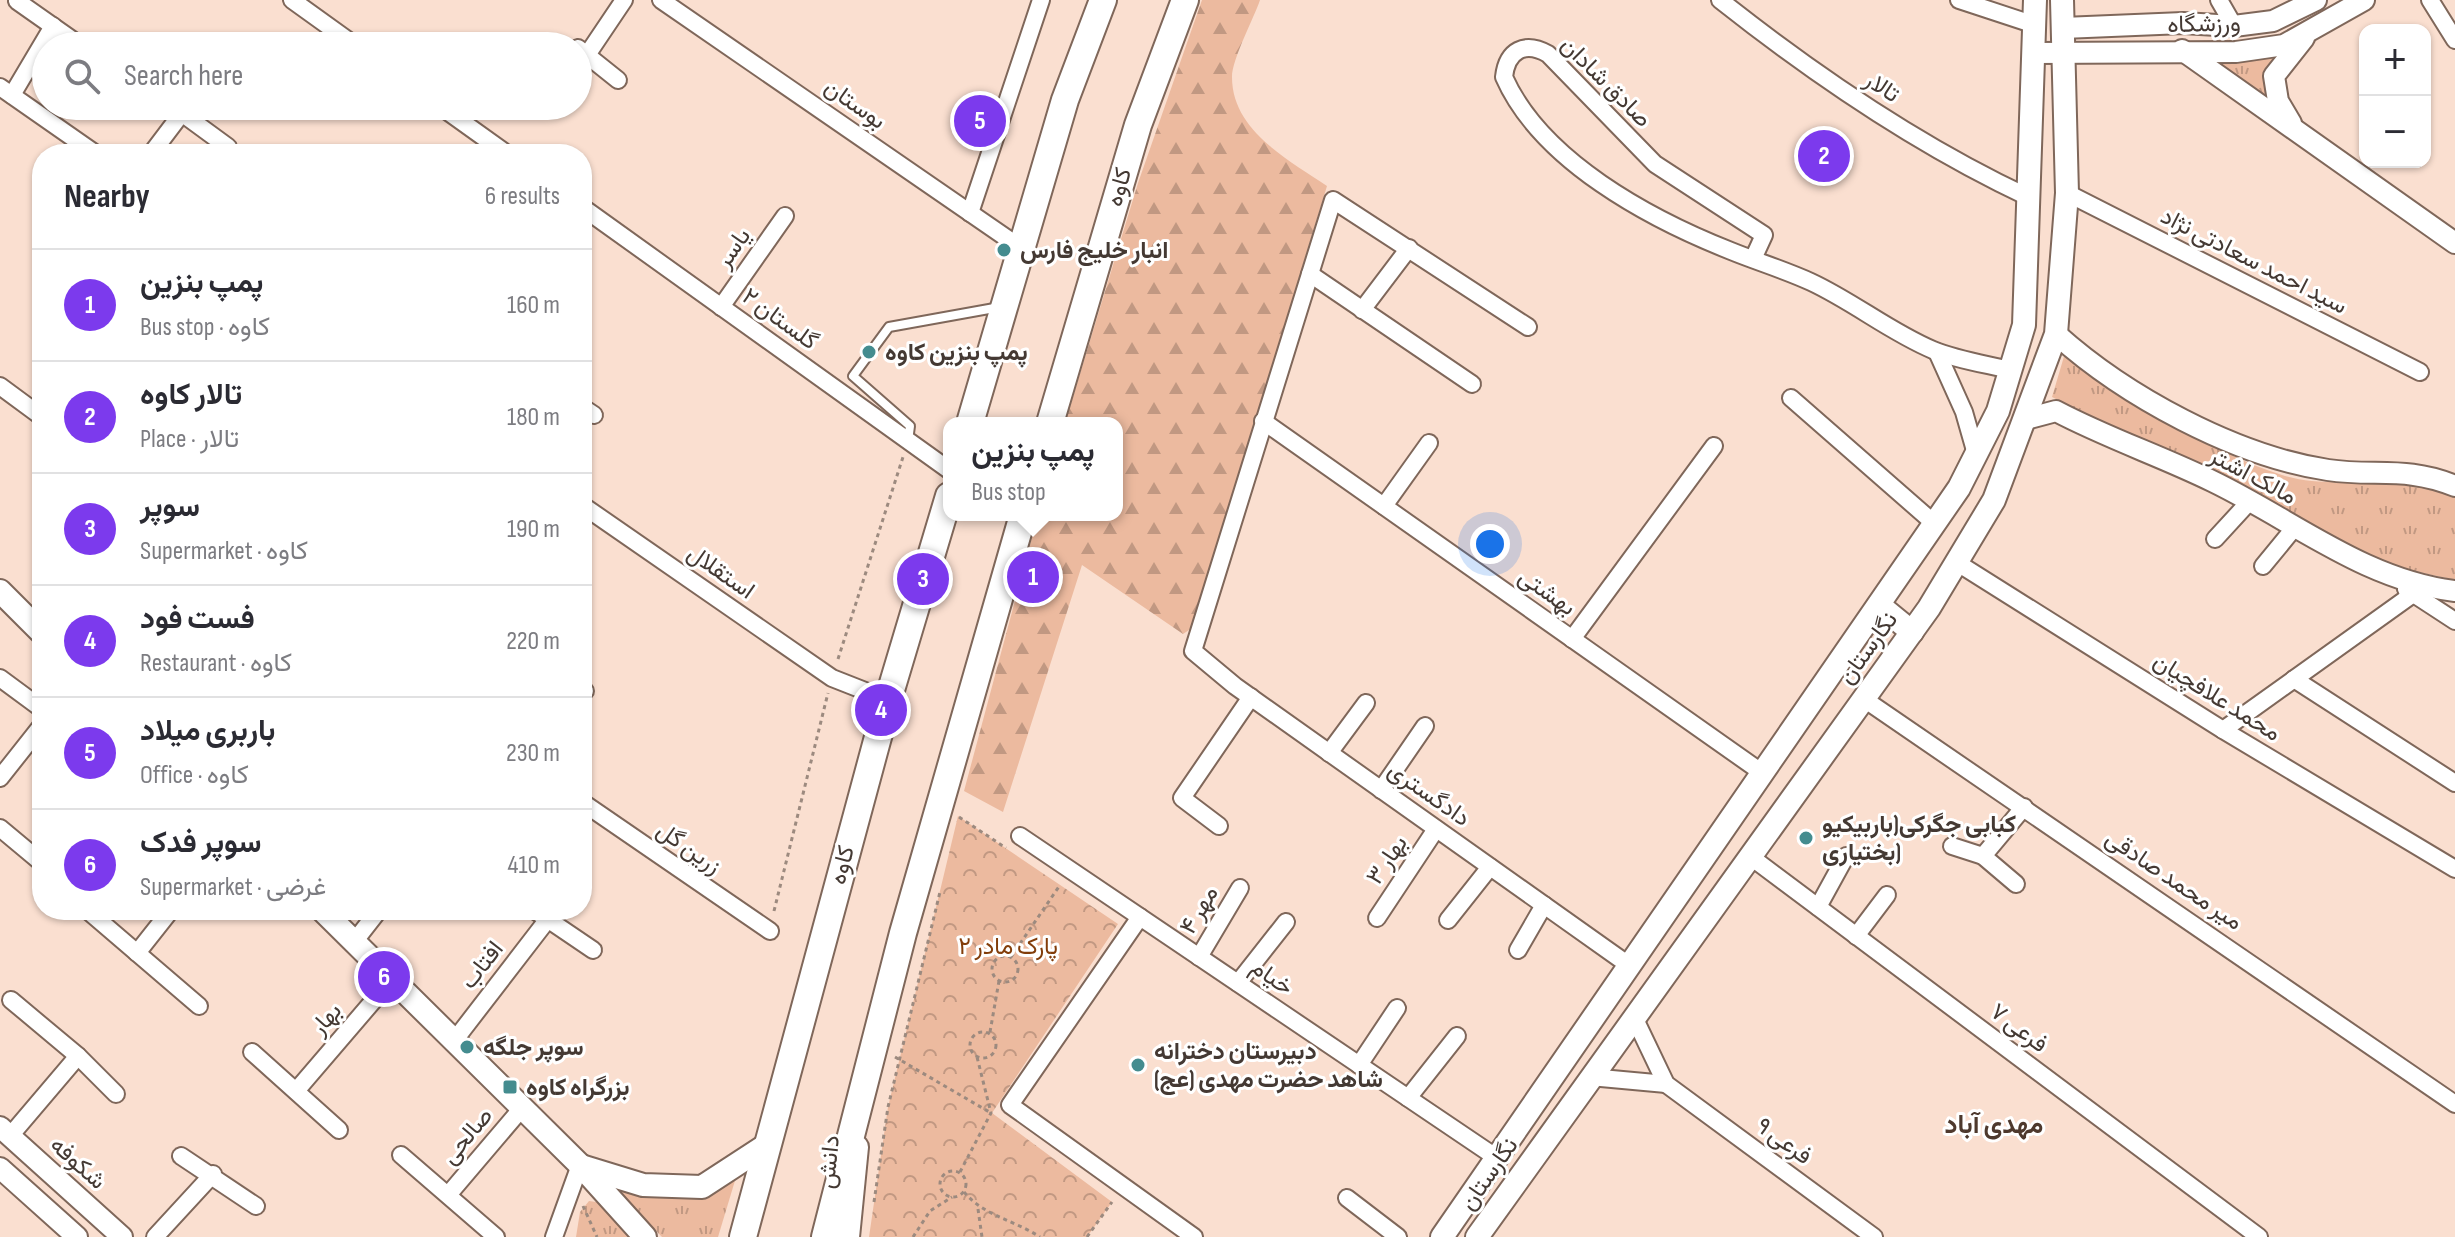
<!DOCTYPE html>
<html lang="en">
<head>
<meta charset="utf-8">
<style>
  :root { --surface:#fff; --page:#f7f7f7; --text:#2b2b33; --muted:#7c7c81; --line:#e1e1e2; --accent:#7c3aed }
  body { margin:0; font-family:"Sofia Sans Condensed",Vazirmatn,sans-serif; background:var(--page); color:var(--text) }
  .controls { position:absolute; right:24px; top:24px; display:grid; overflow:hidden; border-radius:16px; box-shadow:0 2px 6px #0004 }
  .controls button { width:72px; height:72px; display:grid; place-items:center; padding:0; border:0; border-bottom:2px solid var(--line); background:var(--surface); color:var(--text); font:40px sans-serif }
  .you { position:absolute; left:1490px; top:544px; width:28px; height:28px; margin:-20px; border:6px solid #fff; border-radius:50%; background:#1a73e8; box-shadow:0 0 0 12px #1a73e833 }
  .badge { display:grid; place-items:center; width:52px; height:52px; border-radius:50%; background:var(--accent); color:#fff; font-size:26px; font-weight:700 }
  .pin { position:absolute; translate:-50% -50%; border:4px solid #fff; box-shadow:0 2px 8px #0006 }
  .popup { position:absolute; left:943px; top:417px; width:180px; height:104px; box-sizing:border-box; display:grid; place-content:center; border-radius:16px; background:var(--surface); filter:drop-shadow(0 2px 6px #0005); font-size:26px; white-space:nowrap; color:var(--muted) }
  .popup b { font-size:30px; color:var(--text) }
  .popup::after { content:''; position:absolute; left:50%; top:100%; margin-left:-16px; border:16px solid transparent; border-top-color:var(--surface) }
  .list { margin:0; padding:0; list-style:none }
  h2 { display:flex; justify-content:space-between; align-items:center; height:104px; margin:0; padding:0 32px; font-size:34px }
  h2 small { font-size:26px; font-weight:400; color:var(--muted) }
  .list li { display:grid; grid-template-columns:52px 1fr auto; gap:24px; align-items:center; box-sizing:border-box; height:112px; padding:0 32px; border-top:2px solid var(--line) }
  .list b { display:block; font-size:30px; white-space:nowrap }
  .list p { margin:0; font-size:26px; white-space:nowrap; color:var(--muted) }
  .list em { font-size:26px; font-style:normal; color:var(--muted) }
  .icon { flex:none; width:44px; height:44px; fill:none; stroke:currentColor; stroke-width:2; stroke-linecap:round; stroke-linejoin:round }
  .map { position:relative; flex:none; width:2455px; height:1237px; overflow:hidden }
  .search { position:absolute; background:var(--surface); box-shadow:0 2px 6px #0004; left:32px; top:32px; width:560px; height:88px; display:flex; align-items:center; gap:20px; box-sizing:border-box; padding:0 28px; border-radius:44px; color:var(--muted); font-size:30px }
  .panel { position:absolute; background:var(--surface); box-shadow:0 2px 6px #0004; left:32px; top:144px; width:560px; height:776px; border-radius:32px }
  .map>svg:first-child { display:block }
</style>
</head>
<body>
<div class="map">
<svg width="2455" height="1237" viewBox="0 0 2455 1237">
  <defs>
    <pattern id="grass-tufts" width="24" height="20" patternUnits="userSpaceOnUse" patternTransform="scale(2)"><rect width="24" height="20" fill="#ecba9f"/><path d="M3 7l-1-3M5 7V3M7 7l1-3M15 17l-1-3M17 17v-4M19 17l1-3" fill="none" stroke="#c19882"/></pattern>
    <pattern id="forest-firs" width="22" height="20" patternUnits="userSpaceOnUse" patternTransform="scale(2)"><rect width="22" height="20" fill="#ecba9f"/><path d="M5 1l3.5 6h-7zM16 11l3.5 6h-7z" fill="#c19882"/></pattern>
    <pattern id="park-crowns" width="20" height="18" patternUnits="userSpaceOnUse" patternTransform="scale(2)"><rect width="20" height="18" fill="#ecba9f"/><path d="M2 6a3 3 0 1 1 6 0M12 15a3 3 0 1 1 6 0" fill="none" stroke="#c19882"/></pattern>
  </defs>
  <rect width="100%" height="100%" fill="#fadfd0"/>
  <g fill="url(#grass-tufts)">
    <path d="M2280 53C2264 70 2263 79 2270 101L2209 58 2233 62Z"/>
    <path d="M2065 353C2130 395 2207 452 2282 475 2341 493 2395 467 2455 496V580L2386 565 2052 397Z"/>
    <polygon points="737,1174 718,1237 662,1237 609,1182"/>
    <polygon points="589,1201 603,1203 630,1237 576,1237 580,1212"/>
  </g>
  <path fill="url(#forest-firs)" d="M1202 0H1260C1254 18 1232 59 1232 77 1232 131 1289 160 1327 186L1192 628 1183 634 1082 565 1003 812 964 791 1038 515H1117V423H1065L1138 183Z"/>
  <polygon fill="url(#park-crowns)" points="958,816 1118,924 992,1113 1112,1202 1087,1237 869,1237 888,1107"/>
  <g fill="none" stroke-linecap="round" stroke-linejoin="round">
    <defs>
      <polyline id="service" points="908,441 910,426 853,376 889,327 1000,307"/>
      <g id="minor">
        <polyline points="292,0 356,46"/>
        <polyline points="661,0 1021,248"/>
        <path d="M1720 0C1816 76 1917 145 2028 197"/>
        <polyline points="1959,0 2035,25"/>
        <polyline points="2219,0 2234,26"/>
        <polyline points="2430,0 2455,40"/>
        <polyline points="17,1 81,46"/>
        <polyline points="578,48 618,80"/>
        <polyline points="587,55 624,0"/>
        <polyline points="0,87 96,154"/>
        <polyline points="12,95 53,26"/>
        <polyline points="172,106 228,147"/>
        <polyline points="440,106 507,154"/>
        <polyline points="151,154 182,113"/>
        <polyline points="2067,193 2420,372"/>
        <polyline points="582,207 949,470"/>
        <polyline points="970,213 1041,0"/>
        <path d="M1753 259 1764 235 1655 164 1548 54C1525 41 1507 50 1504 77 1541 161 1650 219 1731 251 1758 262 1785 270 1811 282 1854 302 1890 332 1933 350 1957 360 1985 364 2010 370"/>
        <polyline points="1310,274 1472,384"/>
        <polyline points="721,307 785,216"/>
        <polyline points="1362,310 1409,248"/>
        <polyline points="1528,327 1333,200 1193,651 1235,686 1630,966"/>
        <polyline points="1937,352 1964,412 1976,454"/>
        <polyline points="0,386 42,417"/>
        <polyline points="1791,398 1935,524"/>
        <polyline points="582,407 594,415"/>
        <polyline points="1263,421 1764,774"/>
        <polyline points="582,505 832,678 888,700"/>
        <polyline points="1384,506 1429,443"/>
        <polyline points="2215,539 2249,502"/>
        <polyline points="1956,562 2223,730 2455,869"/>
        <polyline points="2263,566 2295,527"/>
        <polyline points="2406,589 2455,621"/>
        <polyline points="1572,639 1714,446"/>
        <polyline points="0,678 42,709"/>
        <polyline points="2294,679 2455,783"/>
        <polyline points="582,688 585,691"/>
        <polyline points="1864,699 2455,1104"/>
        <polyline points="2223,730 2413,594"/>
        <polyline points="1329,753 1366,703"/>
        <polyline points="0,778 42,725"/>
        <polyline points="1381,790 1425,726"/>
        <polyline points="582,802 770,931"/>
        <polyline points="1219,826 1182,798 1251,697"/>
        <polyline points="0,828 42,863"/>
        <polyline points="1020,836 1497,1158"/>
        <polyline points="1952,846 1983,856 2016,884"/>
        <polyline points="1983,856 2024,807"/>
        <polyline points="1751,857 2259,1237"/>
        <polyline points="1818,907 1846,856"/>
        <polyline points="87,910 199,1006"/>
        <polyline points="534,910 593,950"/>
        <polyline points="1140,917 1010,1105 1194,1237"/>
        <polyline points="1377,918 1436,829"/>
        <polyline points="1448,920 1490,867"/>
        <polyline points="1856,936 1887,895"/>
        <polyline points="354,942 379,910"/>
        <polyline points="1518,950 1544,905"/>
        <polyline points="137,953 171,910"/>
        <polyline points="1199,957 1240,888"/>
        <polyline points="1238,983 1286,922"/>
        <polyline points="11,1000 78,1056 116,1094"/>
        <polyline points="1634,1017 1666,1084 1874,1237"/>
        <polyline points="454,1041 548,919"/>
        <polyline points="252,1052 339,1130"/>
        <polyline points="1359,1065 1397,1008"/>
        <polyline points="1590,1077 1666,1084"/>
        <polyline points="296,1091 392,979"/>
        <polyline points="1408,1098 1457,1036"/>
        <polyline points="10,1136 78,1056"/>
        <polyline points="401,1155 496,1237"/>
        <polyline points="181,1156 256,1206"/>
        <polyline points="448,1195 522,1108"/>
        <polyline points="1347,1198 1398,1237"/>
        <polyline points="155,1237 213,1174"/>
        <polyline points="554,1237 580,1165"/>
      </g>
      <g id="tertiary">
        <polyline points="2063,28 2183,23 2234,26 2273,21 2316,0"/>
        <polyline points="2182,50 2455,243"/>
        <polyline points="2034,53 2236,52 2284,45 2364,0"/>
        <polyline points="2291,123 2278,101 2274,76 2304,38"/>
        <path d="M2056 334C2125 396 2235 456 2328 470 2375 477 2406 466 2455 486"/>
        <path d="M2026 419 2056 411C2107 438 2161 456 2212 481 2293 520 2364 580 2455 591"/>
        <polyline points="0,1127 122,1237"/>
        <polyline points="0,1168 77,1237"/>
      </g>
      <g id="secondary">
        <polyline points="0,591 42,633"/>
        <polyline points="1879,605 1912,632"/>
        <polyline points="322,910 580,1165 645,1237"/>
        <polyline points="581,1166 643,1185 702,1187 768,1144"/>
        <polyline points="848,1237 857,1147"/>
        <polyline points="1442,1237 1959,488 1998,411 2024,325 2035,0"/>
        <polyline points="1477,1237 1929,608 1994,500 2056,334 2067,193 2062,0"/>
      </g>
      <g id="primary">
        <polyline points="970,423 1065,100 1103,0"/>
        <polyline points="1050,423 1138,125 1185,0"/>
        <polyline points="743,1237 888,700 949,496"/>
        <polyline points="825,1237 903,933 1023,515"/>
      </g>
    </defs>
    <use href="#service" stroke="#7f675a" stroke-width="12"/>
    <use href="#minor" stroke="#7f675a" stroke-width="20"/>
    <use href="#tertiary" stroke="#7f675a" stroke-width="24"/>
    <use href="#secondary" stroke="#7f675a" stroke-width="26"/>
    <use href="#primary" stroke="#7f675a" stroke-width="30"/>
    <g stroke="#9c8a7f" stroke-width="3" stroke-dasharray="4 4" stroke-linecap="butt">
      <polyline points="838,659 903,457"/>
      <polyline points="959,817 1006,848"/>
      <polyline points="774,911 828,693"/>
      <circle cx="1005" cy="969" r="13"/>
      <polyline points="1011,957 1060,885"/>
      <circle cx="983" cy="1045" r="13"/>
      <polyline points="990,1032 999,981"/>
      <polyline points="895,1057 991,1113"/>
      <circle cx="953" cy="1184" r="13"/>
      <polyline points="960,1172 991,1113 977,1057"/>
      <path d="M964 1192C984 1216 1014 1220 1040 1237"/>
      <polyline points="874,1202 888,1107 940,892"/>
      <polyline points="583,1206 597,1237"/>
      <polyline points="978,1209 982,1237"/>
      <polyline points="913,1237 930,1211 952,1197"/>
      <polyline points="1087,1237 1112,1202"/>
    </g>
    <use href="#service" stroke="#fff" stroke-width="8"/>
    <use href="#minor" stroke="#fff" stroke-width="16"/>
    <use href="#tertiary" stroke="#fff" stroke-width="20"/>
    <use href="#secondary" stroke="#fff" stroke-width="22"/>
    <use href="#primary" stroke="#fff" stroke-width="26"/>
  </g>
  <g fill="#448c8f" stroke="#fff" stroke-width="3">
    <circle cx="1004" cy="250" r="8"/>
    <circle cx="869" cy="352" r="8"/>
    <circle cx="1806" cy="838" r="8"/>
    <circle cx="467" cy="1047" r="8"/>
    <circle cx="1138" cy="1065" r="8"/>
    <rect x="502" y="1079" width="16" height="16" rx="4"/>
  </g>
  <g text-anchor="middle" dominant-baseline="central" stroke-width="6" stroke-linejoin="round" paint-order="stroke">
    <g font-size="24" fill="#443933" stroke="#fff">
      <text transform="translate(2204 24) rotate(-1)">ورزشگاه</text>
      <text transform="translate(1606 82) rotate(45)">صادق شادان</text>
      <text transform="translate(1882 87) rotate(33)">تالار</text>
      <text transform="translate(855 104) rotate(35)">بوستان</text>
      <text transform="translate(1119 187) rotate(-74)">کاوه</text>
      <text transform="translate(733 248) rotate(-55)">یاسر</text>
      <text transform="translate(2254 261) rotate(27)">سید احمد سعادتی نژاد</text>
      <text transform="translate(780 319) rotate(36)">گلستان ۲</text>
      <text transform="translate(2253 476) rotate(28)">مالک اشتر</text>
      <text transform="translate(721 572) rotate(35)">استقلال</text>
      <text transform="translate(1547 592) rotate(35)">بهشتی</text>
      <text transform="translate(1868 648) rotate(-54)">نگارستان</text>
      <text transform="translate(2217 697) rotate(32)">محمد علافچیان</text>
      <text transform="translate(1429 794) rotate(35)">دادگستری</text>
      <text transform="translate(689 848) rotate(35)">زرین گل</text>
      <text transform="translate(1387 860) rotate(-56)">بهار ۳</text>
      <text transform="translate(842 865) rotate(-75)">کاوه</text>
      <text transform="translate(2174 880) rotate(34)">میر محمد صادقی</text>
      <text transform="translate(1199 910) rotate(-59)">مهر ۴</text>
      <text transform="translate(482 965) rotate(-52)">افتاب</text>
      <text transform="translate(1272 977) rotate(34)">خیام</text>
      <text transform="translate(326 1019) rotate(-49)">بهار</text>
      <text transform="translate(2019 1028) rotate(37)">فرعی ۷</text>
      <text transform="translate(467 1136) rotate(-50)">صالحی</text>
      <text transform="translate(1784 1141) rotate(36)">فرعی ۹</text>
      <text transform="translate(829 1162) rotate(-84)">دانش</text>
      <text transform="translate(78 1163) rotate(42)">شکوفه</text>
      <text transform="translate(1489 1174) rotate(-55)">نگارستان</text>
    </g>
    <g font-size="24" font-weight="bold" fill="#443933" stroke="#fff" text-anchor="start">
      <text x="1020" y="250">انبار خلیج فارس</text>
      <text x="885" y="352">پمپ بنزین کاوه</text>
      <text x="1822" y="824">کبابی جگرکی(باربیکیو<tspan x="1822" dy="28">بختیاری)</tspan></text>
      <text x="483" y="1047">سوپر جلگه</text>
      <text x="1154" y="1051">دبیرستان دخترانه<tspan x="1154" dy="28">شاهد حضرت مهدی (عج)</tspan></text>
      <text x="526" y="1087">بزرگراه کاوه</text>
    </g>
    <g font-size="24" fill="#823d0a" stroke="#fff">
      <text x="1008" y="946">پارک مادر ۲</text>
    </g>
    <g font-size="26" font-weight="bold" fill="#4e392d" stroke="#fff">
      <text x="1994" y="1125">مهدی آباد</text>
    </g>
  </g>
</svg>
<div class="controls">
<button>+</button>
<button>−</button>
</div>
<div class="you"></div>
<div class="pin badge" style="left:1033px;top:577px">1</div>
<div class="popup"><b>پمپ بنزین</b>Bus stop</div>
<div class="pin badge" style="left:1824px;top:156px">2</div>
<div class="pin badge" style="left:923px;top:579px">3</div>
<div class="pin badge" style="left:881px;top:710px">4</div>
<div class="pin badge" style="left:980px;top:121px">5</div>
<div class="pin badge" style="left:384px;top:977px">6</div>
<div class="search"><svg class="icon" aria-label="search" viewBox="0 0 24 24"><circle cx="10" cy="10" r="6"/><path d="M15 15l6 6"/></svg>Search here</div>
<section class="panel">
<h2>Nearby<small>6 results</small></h2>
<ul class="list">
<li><span class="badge">1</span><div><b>پمپ بنزین</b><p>Bus stop · کاوه</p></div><em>160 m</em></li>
<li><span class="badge">2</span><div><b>تالار کاوه</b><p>Place · تالار</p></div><em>180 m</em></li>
<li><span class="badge">3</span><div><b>سوپر</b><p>Supermarket · کاوه</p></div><em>190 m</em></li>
<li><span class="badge">4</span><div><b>فست فود</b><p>Restaurant · کاوه</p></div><em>220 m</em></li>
<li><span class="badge">5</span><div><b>باربری میلاد</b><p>Office · کاوه</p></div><em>230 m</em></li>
<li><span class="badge">6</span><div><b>سوپر فدک</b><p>Supermarket · غرضی</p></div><em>410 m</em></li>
</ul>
</section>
</div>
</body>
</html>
